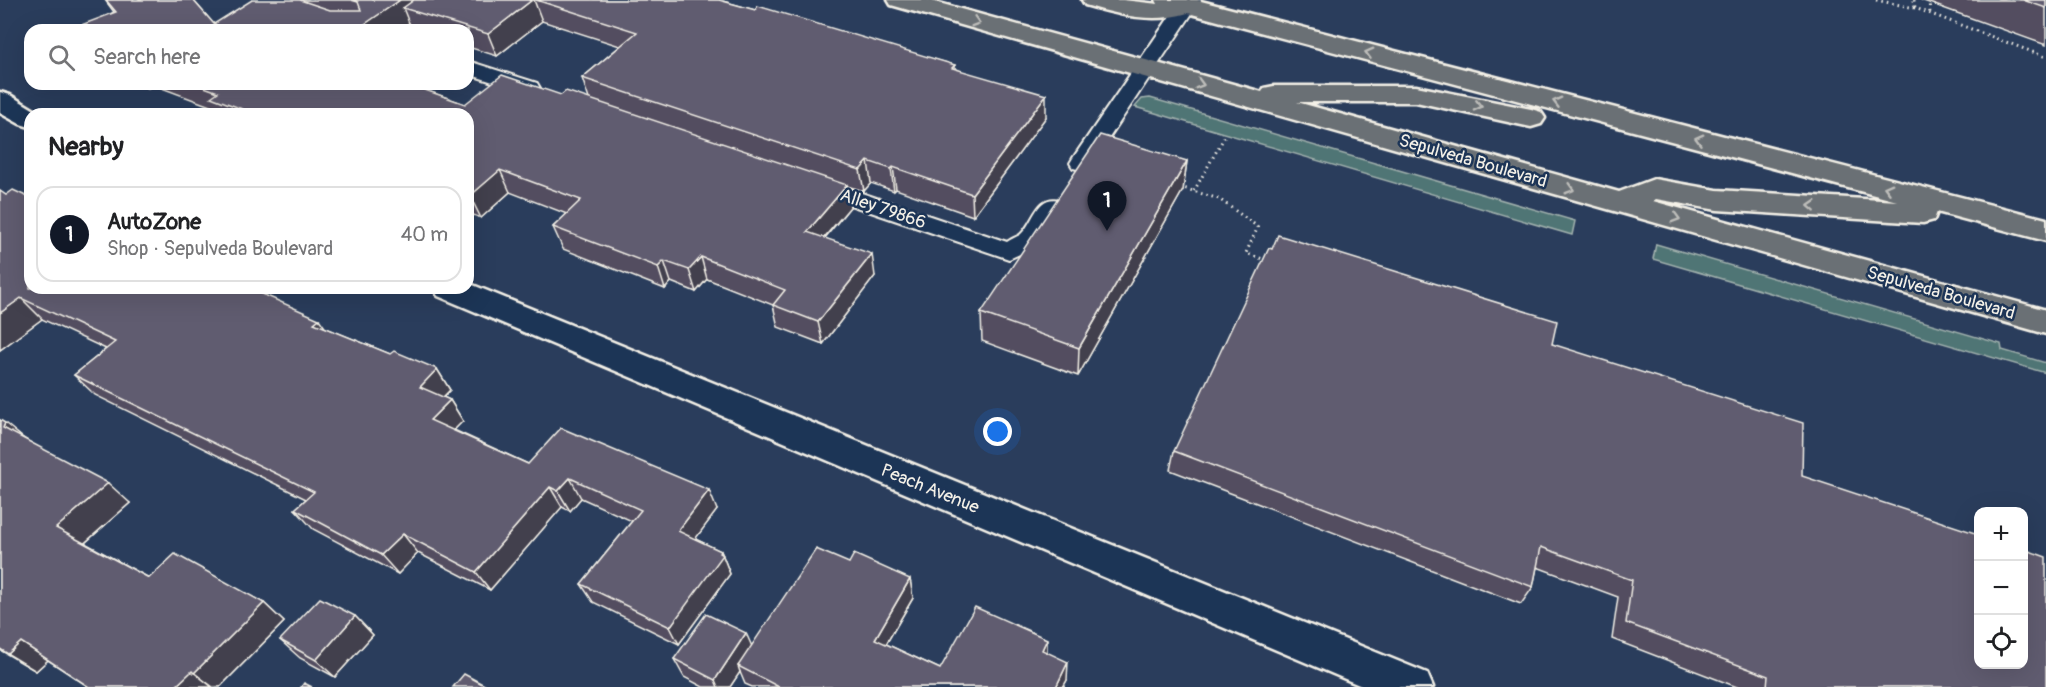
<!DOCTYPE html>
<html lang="en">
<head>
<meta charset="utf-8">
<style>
  :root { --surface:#fff; --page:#f2f2f2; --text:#202124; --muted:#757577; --line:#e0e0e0; --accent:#111827 }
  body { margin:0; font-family:Pangolin,sans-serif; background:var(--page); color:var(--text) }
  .controls { position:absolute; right:18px; bottom:18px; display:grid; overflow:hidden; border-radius:12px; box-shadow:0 6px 24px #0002 }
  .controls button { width:54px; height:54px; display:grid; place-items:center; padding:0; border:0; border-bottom:2px solid var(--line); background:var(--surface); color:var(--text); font:30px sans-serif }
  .you { position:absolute; left:998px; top:432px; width:21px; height:21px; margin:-15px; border:4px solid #fff; border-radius:50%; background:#1a73e8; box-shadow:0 0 0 9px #1a73e833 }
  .badge { display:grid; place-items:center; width:39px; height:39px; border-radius:50%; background:var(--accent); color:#fff; font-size:20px; font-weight:700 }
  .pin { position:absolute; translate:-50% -50px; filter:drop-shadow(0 2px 3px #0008) }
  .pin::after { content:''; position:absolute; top:32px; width:21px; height:18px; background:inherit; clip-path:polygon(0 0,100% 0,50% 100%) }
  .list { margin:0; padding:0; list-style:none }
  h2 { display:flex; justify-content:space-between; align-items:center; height:78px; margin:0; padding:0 24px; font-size:26px }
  h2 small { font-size:20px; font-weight:400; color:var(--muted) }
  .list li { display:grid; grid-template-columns:39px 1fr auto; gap:18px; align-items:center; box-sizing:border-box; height:96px; margin:0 12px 12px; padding:0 12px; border:2px solid var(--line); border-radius:18px }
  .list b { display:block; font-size:22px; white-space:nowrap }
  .list p { margin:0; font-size:20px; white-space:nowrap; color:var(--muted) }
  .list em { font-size:20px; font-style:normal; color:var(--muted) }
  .icon { flex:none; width:33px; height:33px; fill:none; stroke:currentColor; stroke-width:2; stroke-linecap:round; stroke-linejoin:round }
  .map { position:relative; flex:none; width:2046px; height:687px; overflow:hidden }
  .search { position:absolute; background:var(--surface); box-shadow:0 6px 24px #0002; left:24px; top:24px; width:450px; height:66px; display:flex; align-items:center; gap:15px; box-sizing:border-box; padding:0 21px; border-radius:18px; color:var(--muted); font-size:22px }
  .panel { position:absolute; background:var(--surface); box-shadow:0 6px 24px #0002; left:24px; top:108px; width:450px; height:186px; border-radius:18px }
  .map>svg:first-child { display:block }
</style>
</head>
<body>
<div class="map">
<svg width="2046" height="687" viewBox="0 0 2046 687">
  <rect width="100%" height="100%" fill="#2a3d5c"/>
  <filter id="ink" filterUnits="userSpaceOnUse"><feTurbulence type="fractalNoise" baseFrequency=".0167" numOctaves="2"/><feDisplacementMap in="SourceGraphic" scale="12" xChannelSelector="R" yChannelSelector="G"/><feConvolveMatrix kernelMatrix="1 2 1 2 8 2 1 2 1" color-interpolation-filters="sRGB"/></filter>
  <g filter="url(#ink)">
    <g fill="#507475" stroke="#a2b2ae" stroke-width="1.5">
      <polygon points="1150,98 1575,221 1572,235 1135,107 1142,99"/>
      <polygon points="1656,244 2001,344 2002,350 2046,363 2046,373 1653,259"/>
    </g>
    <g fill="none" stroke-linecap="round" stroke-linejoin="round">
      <defs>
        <g id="service">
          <polygon points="1181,0 1201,0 1089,168 1081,170 1073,168 1070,163 1073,158"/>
          <polygon points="468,61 537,83 540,88 537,93 530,94 468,74"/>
          <path d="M817 178 1007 242C1011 239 1016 237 1020 235 1035 222 1036 194 1060 200L1063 206 1037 246 1009 259 809 191 806 186 809 181Z"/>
        </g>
        <g id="minor">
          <polygon points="0,92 10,95 41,114 30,114 30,127 20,124 0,113"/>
          <polygon points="468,283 1427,673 1433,687 1364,687 438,296 433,288 468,288"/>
        </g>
        <path id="primary" d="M888 0H928L1262 92 1264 88 1274 86H1416L1531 109 1541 112 1545 118 1541 124 1531 127 1416 102H1297L1619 192 1654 179 1717 190 1897 201 1188 13C1152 24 1120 15 1085 5L1082 0H1123L1158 4 1156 0H1197L2046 219V241L1937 212 1934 220 1923 223 1717 210 1656 199 1653 201 2046 310V334L891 5Z"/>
      </defs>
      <use href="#service" stroke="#f4f1e8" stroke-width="4"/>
      <use href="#minor" stroke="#f4f1e8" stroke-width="5"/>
      <use href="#primary" stroke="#f4f1e8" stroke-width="5"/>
      <g stroke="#f4f1e8" stroke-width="3" stroke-dasharray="1.5 4" stroke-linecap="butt">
        <polyline points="1876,0 1915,8 2046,57"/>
        <polyline points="1914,0 1915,8"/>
        <polyline points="1929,0 1930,14"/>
        <polyline points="1180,187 1219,199 1258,227 1246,253 1268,261"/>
        <polyline points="1194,191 1225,136"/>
      </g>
      <use href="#service" fill="#1d3557" fill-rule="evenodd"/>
      <use href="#minor" fill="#1d3557" fill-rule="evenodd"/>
      <use href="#primary" fill="#6b7074" fill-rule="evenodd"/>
    </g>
    <g fill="#534e60" stroke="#f4f1e8" stroke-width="1.5">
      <polygon points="105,0 193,0 214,24 301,0 719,0 955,65 955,68 1046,117 973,216 896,189 894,191 871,183 864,191 847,186 850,207 825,238 875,276 823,344 778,327 773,305 707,279 696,292 671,282 665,289 563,249 553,227 567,214 510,192 481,218 468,213 468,114 222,114 218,109 154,85 148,88 137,84 408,84 465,104 561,95 589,99 582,78 620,46 542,21 497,56 468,47 468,30 413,30 409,23 399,30 79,30 114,12"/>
      <polygon points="1921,0 2046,0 2046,45"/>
      <polygon points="1187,161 1183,190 1078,376 982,341 981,313"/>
      <polygon points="0,191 30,288 326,328 390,354 437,369 450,390 443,397 450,400 463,421 454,430 528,464 717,510 695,539 721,551 730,574 679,644 593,602 581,584 632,521 581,498 570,511 562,507 490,590 418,553 398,574 313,529 295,509 306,499 95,395 74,375 106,349 42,319 0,350"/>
      <polygon points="1552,344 1802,476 2046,687 1737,687 1612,639 1618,597 1537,567 1533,587 1521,604 1170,470 1174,451"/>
      <polygon points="0,420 23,438 130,503 85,543 149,578 264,603 284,622 220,687 89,687 48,660 36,671 0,650"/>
      <polygon points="849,563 910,579 913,598 886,644 940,669 1047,652 1067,680 1063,687 752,687 745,684 740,672 730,687 703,687 684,677 674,659 751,646"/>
      <polygon points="355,616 373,635 335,677 300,658 280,640"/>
    </g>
    <g fill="#43404e" stroke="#f4f1e8" stroke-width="1.5">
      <polygon points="400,0 428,0 403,8 409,23 399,30 356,30"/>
      <polygon points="532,0 534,0 542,21 497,56 488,34"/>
      <polygon points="145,84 154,84 154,85 148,88"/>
      <polygon points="1046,95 1046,117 973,216 972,194"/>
      <polygon points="868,161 871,183 864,191 860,170"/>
      <polygon points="1187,161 1183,190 1078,376 1079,348"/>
      <polygon points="893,167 896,189 894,191 891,169"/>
      <polygon points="500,170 510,192 481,218 470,196"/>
      <polygon points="847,185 850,207 811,253 807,232"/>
      <polygon points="872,254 875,276 823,344 818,322"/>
      <polygon points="701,257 707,279 696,292 689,270"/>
      <polygon points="664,261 671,282 665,289 658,267"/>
      <polygon points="21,298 42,319 0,350 0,313"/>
      <polygon points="319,319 334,340 314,323"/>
      <polygon points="437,369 450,390 433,407 420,387"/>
      <polygon points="450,400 463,421 444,440 430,420"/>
      <polygon points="5,423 29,443 3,428"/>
      <polygon points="570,478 581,498 570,511 558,491"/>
      <polygon points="108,483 130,503 80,547 56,528"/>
      <polygon points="550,487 562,507 490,590 476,572"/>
      <polygon points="709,490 717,510 687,550 678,531"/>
      <polygon points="403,534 418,553 398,574 381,555"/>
      <polygon points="721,551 730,574 679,644 670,627"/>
      <polygon points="910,579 913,598 879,656 875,639"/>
      <polygon points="264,603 284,622 220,687 213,687 194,673"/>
      <polygon points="355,616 373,635 335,677 316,660"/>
      <polygon points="746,633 754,651 738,666 740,672 730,687 718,687 715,680"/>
      <polygon points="1047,639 1047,657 1042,650"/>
      <polygon points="21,642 48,660 36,671 8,654"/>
      <polygon points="1068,662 1067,680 1063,687 1056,687"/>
      <polygon points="192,671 212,687 175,687"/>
    </g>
    <g fill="#605b70" stroke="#f4f1e8" stroke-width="1.5">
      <polygon points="106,0 193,0 214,24 252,0 300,0 330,10 361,10 358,2 351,0 400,0 356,30 79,30 76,27 116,12"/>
      <polygon points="414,0 532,0 488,34 403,8"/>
      <polygon points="536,0 719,0 755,10 758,6 955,65 952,68 1046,95 972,194 893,167 891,169 868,161 860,170 582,78 637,32"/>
      <polygon points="2023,0 2046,0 2046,8"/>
      <polygon points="502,75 561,95 566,91 847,185 807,232 872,254 818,322 773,305 785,290 701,257 689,270 664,261 658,267 553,227 581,200 500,170 470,196 468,196 468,114 255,114 211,97 218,92 196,84 408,84 465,104"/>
      <polygon points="1100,135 1187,161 1079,348 981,313"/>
      <polygon points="13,190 30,198 30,288 249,288 319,319 314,323 390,354 394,351 437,369 420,387 450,400 430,420 528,464 561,428 709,490 678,531 721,551 720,553 723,555 670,627 581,584 641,510 570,478 558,491 550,487 476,572 403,534 381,555 295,509 314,492 74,375 115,342 21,298 0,313 0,191 6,195"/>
      <polygon points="1278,235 1557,321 1552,344 1803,423 1802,476 1978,534 1978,664 2024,664 2024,549 2046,557 2046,687 1767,687 1768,676 1626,623 1632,580 1541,547 1533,587 1174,451 1269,248 1272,249"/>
      <polygon points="0,420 5,423 3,428 108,483 56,528 149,578 175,554 264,603 194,673 192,671 175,687 89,687 21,642 8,654 0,649"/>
      <polygon points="816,549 849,563 854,554 910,579 875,639 940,669 975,607 1047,639 1042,650 1068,662 1056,687 779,687 738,666"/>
      <polygon points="320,598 355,616 316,660 280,640"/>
      <polygon points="706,614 746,633 715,680 674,659"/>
      <polygon points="464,674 488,687 453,687"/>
      <polygon points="304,683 312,687 301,687"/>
    </g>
    <defs><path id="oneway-chevron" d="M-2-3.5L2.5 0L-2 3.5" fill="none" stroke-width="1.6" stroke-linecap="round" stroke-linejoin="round" transform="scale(1.5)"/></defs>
    <g stroke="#bdbdba">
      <use href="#oneway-chevron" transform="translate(976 22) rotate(16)"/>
      <use href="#oneway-chevron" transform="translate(1369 53) rotate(-165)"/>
      <use href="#oneway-chevron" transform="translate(1200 84) rotate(16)"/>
      <use href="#oneway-chevron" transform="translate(1557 102) rotate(-165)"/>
      <use href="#oneway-chevron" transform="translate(1478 106) rotate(13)"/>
      <use href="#oneway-chevron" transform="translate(1699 139) rotate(-165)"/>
      <use href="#oneway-chevron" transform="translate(1888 188) rotate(-165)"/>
      <use href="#oneway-chevron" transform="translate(1570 189) rotate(16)"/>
      <use href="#oneway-chevron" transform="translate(1812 206) rotate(-177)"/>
      <use href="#oneway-chevron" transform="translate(1676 218) rotate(16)"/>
    </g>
  </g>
  <g text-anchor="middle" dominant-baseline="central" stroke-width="5" stroke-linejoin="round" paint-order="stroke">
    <g font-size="18" fill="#f4f1e8" stroke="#1d3557">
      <text transform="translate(1473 161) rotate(16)">Sepulveda Boulevard</text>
      <text transform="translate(883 209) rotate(19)">Alley 79866</text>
      <text transform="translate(1941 293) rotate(16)">Sepulveda Boulevard</text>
      <text transform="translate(930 489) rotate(22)">Peach Avenue</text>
    </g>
  </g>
</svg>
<div class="controls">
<button>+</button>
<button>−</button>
<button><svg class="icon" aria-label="locate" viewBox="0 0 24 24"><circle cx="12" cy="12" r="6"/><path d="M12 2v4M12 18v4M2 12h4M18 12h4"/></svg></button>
</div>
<div class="you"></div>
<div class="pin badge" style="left:1107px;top:231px">1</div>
<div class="search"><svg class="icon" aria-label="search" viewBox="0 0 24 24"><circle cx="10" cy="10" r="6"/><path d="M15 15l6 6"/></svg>Search here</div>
<section class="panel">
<h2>Nearby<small></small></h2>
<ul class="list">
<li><span class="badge">1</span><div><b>AutoZone</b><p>Shop · Sepulveda Boulevard</p></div><em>40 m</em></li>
</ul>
</section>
</div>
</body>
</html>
